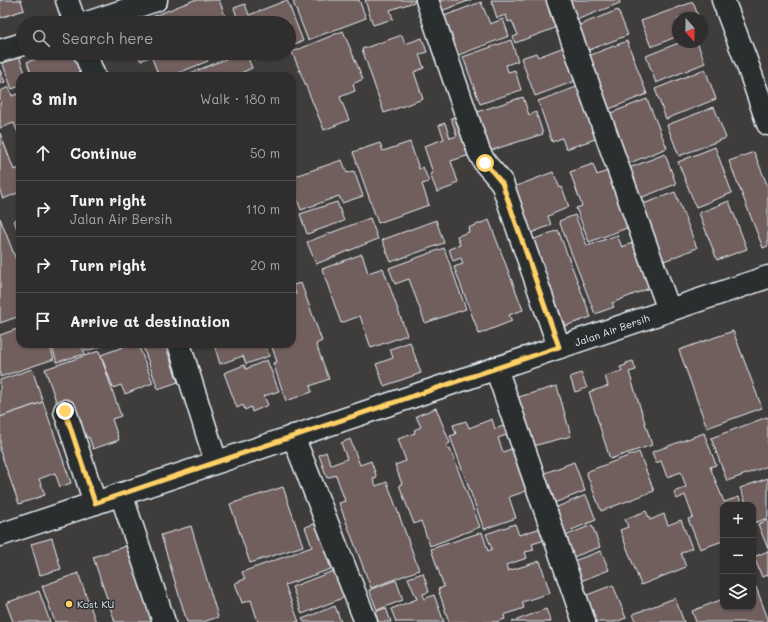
<!DOCTYPE html>
<html lang="en">
<head>
<meta charset="utf-8">
<style>
  :root { --surface:#2f2d2d; --page:#373535; --text:#f1f3f6; --muted:#a7a8aa; --line:#4a4949 }
  body { margin:0; font-family:Mali,sans-serif; background:var(--page); color:var(--text) }
  .controls { position:absolute; right:12px; bottom:12px; display:grid; overflow:hidden; border-radius:8px; box-shadow:0 1px 3px #0004 }
  .controls button { width:36px; height:36px; display:grid; place-items:center; padding:0; border:0; border-bottom:1px solid var(--line); background:var(--surface); color:var(--text); font:20px sans-serif }
  .compass { position:absolute; left:672px; top:12px; width:36px; height:36px; border-radius:50%; background:var(--surface); box-shadow:0 1px 3px #0004; rotate:160deg }
  .stop { position:absolute; width:12px; height:12px; margin:-9px; border:3px solid #ffd166; border-radius:50%; background:#fff }
  .stop.end { background:#ffd166; border-color:#fff; box-shadow:0 1px 4px #0008 }
  .list { margin:0; padding:0; list-style:none }
  h2 { display:flex; justify-content:space-between; align-items:center; height:52px; margin:0; padding:0 16px; font-size:17px }
  h2 small { font-size:13px; font-weight:400; color:var(--muted) }
  .list li { display:grid; grid-template-columns:26px 1fr auto; gap:12px; align-items:center; box-sizing:border-box; height:56px; padding:0 16px; border-top:1px solid var(--line) }
  .list b { display:block; font-size:15px; white-space:nowrap }
  .list p { margin:0; font-size:13px; white-space:nowrap; color:var(--muted) }
  .list em { font-size:13px; font-style:normal; color:var(--muted) }
  .icon { flex:none; width:22px; height:22px; fill:none; stroke:currentColor; stroke-width:2; stroke-linecap:round; stroke-linejoin:round }
  .map { position:relative; flex:none; width:768px; height:622px; overflow:hidden }
  .search { position:absolute; background:var(--surface); box-shadow:0 1px 3px #0004; left:16px; top:16px; width:280px; height:44px; display:flex; align-items:center; gap:10px; box-sizing:border-box; padding:0 14px; border-radius:22px; color:var(--muted); font-size:15px }
  .panel { position:absolute; background:var(--surface); box-shadow:0 1px 3px #0004; left:16px; top:72px; width:280px; height:276px; border-radius:12px }
  .map>svg:first-child { display:block }
</style>
</head>
<body>
<div class="map">
<svg width="768" height="622" viewBox="0 0 768 622">
  <rect width="100%" height="100%" fill="#3f3c3c"/>
  <filter id="ink" filterUnits="userSpaceOnUse"><feTurbulence type="fractalNoise" baseFrequency=".025" numOctaves="2"/><feDisplacementMap in="SourceGraphic" scale="8" xChannelSelector="R" yChannelSelector="G"/><feConvolveMatrix kernelMatrix="1 2 1 2 8 2 1 2 1" color-interpolation-filters="sRGB"/></filter>
  <g filter="url(#ink)">
    <g fill="#715e5d" stroke="#e8f1f8">
      <polygon points="0,0 21,0 24,10 0,18"/>
      <polygon points="194,0 219,0 228,23 137,23"/>
      <polygon points="287,0 303,41 289,46 289,23 239,23 234,8 245,4 249,15"/>
      <polygon points="298,0 359,0 366,18 308,40 293,2"/>
      <polygon points="365,0 420,0 390,10 393,19 373,25"/>
      <polygon points="437,0 471,0 441,11"/>
      <polygon points="491,0 552,0 556,9 549,11 555,28 515,43 513,37 518,35 512,21 508,22 506,15 497,18"/>
      <polygon points="563,0 619,0 620,3 571,22"/>
      <polygon points="481,2 490,24 503,19 509,36 453,57 443,31 448,29 444,16"/>
      <polygon points="693,2 699,18 678,18 678,36 651,47 641,21"/>
      <polygon points="618,10 628,35 584,52 574,27"/>
      <polygon points="343,31 363,79 353,84 355,91 340,97 349,120 324,130 292,52"/>
      <polygon points="402,35 405,44 422,38 427,52 419,55 424,68 414,72 423,99 384,113 362,49"/>
      <polygon points="511,40 518,61 506,65 508,72 515,70 521,90 480,104 463,57"/>
      <polygon points="627,41 647,94 604,111 583,58"/>
      <polygon points="681,42 697,42 705,63 656,83 646,56"/>
      <polygon points="564,47 583,78 535,96 521,58 536,53 538,57"/>
      <polygon points="18,53 26,76 20,76 20,86 12,89 1,59"/>
      <polygon points="42,53 83,53 89,69 69,76 32,76 27,62 36,59 35,56"/>
      <polygon points="137,53 205,53 208,61 171,76 159,76 151,56 141,61"/>
      <polygon points="241,53 246,53 252,68 239,74 240,76 183,76"/>
      <polygon points="251,53 272,53 254,60"/>
      <polygon points="705,69 716,99 666,119 655,89"/>
      <polygon points="0,70 5,82 0,84"/>
      <polygon points="585,84 604,136 566,149 562,138 552,142 538,101"/>
      <polygon points="9,87 12,96 20,93 20,138 14,123 0,128 0,103 1,102 0,100 0,91"/>
      <polygon points="523,97 529,115 536,112 543,134 489,151 477,112"/>
      <polygon points="647,99 667,148 622,166 603,116"/>
      <polygon points="714,107 726,138 679,156 667,125"/>
      <polygon points="462,115 473,154 451,161 458,182 453,184 454,186 437,192 430,174 433,173 424,146 444,139 439,125 445,123 450,138 457,136 451,118"/>
      <polygon points="0,133 14,170 20,168 20,192 3,199 0,191"/>
      <polygon points="410,142 419,169 423,167 429,182 422,184 429,205 378,223 353,152 380,143 383,151"/>
      <polygon points="715,147 732,193 696,207 678,162"/>
      <polygon points="754,152 768,187 768,246 763,248 729,161"/>
      <polygon points="665,154 676,184 635,200 624,170"/>
      <polygon points="342,160 347,173 354,171 363,196 342,203 339,196 301,210 292,186 292,177"/>
      <polygon points="593,164 597,175 615,168 635,225 589,242 576,208 582,206 570,172"/>
      <polygon points="553,172 560,188 562,187 569,207 548,216 551,225 531,233 514,187"/>
      <polygon points="675,192 697,248 659,263 638,206"/>
      <polygon points="729,201 747,249 717,260 699,213"/>
      <polygon points="337,202 344,221 307,234 300,214"/>
      <polygon points="575,215 587,246 617,235 622,247 635,242 652,287 612,303 614,307 595,314 559,221"/>
      <polygon points="0,218 20,270 20,316 0,323"/>
      <polygon points="20,218 20,238 14,220"/>
      <polygon points="370,218 378,239 316,264 307,242"/>
      <polygon points="436,220 444,243 391,262 382,240"/>
      <polygon points="489,220 523,310 509,315 512,321 479,334 454,267 463,264 461,258 453,261 449,249 460,245 457,236 469,232 468,228"/>
      <polygon points="558,230 591,317 565,326 555,300 549,302 532,240"/>
      <polygon points="444,248 466,309 425,323 409,279 395,284 389,268"/>
      <polygon points="362,254 368,273 383,268 407,335 371,348 360,316 341,323 322,269"/>
      <polygon points="301,283 322,341 316,344 329,379 310,386 312,392 286,401 273,363 277,362 271,344 292,344 292,295 292,296 296,294 293,285"/>
      <polygon points="20,328 20,344 49,344 54,359 0,377 0,335"/>
      <polygon points="733,331 762,408 707,428 679,350"/>
      <polygon points="410,342 421,373 384,386 376,364 393,358 390,349"/>
      <polygon points="51,344 81,344 85,354 57,362"/>
      <polygon points="84,344 108,344 86,351"/>
      <polygon points="131,344 138,344 153,383 125,394 121,385 113,388 101,355"/>
      <polygon points="142,344 165,344 178,382 158,389"/>
      <polygon points="214,344 265,344 269,356 246,364 243,356 220,364"/>
      <polygon points="99,351 121,416 112,419 119,440 93,449 89,437 80,440 66,401 57,404 45,369"/>
      <polygon points="267,360 279,391 264,396 268,405 252,412 251,407 245,410 243,405 237,408 224,373 244,365 246,369"/>
      <polygon points="633,361 636,370 629,372 652,445 610,459 589,392 608,386 605,376 622,371 620,367 626,365 626,363"/>
      <polygon points="32,369 43,402 0,417 0,380"/>
      <polygon points="581,373 587,388 575,392 570,377"/>
      <polygon points="557,386 571,436 529,447 515,398"/>
      <polygon points="43,402 71,483 60,487 55,473 39,479 45,495 19,504 0,451 0,417"/>
      <polygon points="436,408 450,443 446,445 448,450 450,449 480,527 430,546 421,521 414,524 399,485 402,484 395,465 406,461 398,439 415,433 414,430 421,427 416,416"/>
      <polygon points="767,417 768,419 768,466 727,481 711,438"/>
      <polygon points="492,419 495,429 511,423 515,432 498,438 503,452 516,447 532,489 509,497 516,518 484,529 450,436 456,434 453,425 466,421 469,428"/>
      <polygon points="704,433 716,465 710,467 724,502 739,497 742,505 723,505 723,541 700,549 688,519 693,517 685,495 677,499 674,492 686,487 681,472 667,477 661,461 656,463 652,452"/>
      <polygon points="350,439 360,465 371,461 377,478 373,479 376,486 387,482 419,570 371,588 339,503 345,501 336,475 327,478 319,455 326,452 331,465 347,459 341,443"/>
      <polygon points="639,452 654,491 601,511 586,472"/>
      <polygon points="574,462 585,491 549,505 537,476"/>
      <polygon points="768,478 768,518 754,523 753,505 747,505 740,488"/>
      <polygon points="283,487 303,546 250,563 230,504"/>
      <polygon points="586,495 596,520 559,535 550,510"/>
      <polygon points="646,511 650,520 664,514 668,525 681,520 692,548 681,553 686,567 641,585 620,530 628,527 625,519"/>
      <polygon points="768,520 768,549 758,524"/>
      <polygon points="320,522 329,548 324,550 331,569 285,585 299,622 258,622 251,600 242,603 235,583 245,579 242,572 312,547 305,527"/>
      <polygon points="515,524 519,535 541,528 545,540 532,544 534,550 525,552 527,558 506,565 508,571 540,561 550,593 522,602 524,608 504,615 505,619 496,622 449,622 438,589 444,587 431,549 482,532 488,551 492,549 486,534"/>
      <polygon points="592,525 600,547 565,560 557,539"/>
      <polygon points="191,526 218,617 203,622 187,622 161,535"/>
      <polygon points="52,538 61,569 40,575 31,544"/>
      <polygon points="129,545 155,622 115,622 93,557"/>
      <polygon points="601,551 609,570 573,584 565,564"/>
      <polygon points="768,551 768,575 762,577 754,557"/>
      <polygon points="336,570 345,597 302,614 292,587"/>
      <polygon points="78,573 96,622 55,622 42,586"/>
      <polygon points="423,573 429,592 423,594 424,599 434,595 444,622 396,622 391,609 417,599 408,578"/>
      <polygon points="396,580 403,600 377,610 369,590"/>
      <polygon points="613,585 626,618 615,622 588,622 579,598"/>
      <polygon points="756,587 768,619 768,622 696,622 692,611 723,599 723,607 753,607 753,588"/>
      <polygon points="39,591 50,622 13,622 6,603"/>
      <polygon points="675,598 684,622 636,622 633,614"/>
      <polygon points="335,606 341,622 304,622 302,619"/>
      <polygon points="386,608 391,622 371,622 368,614"/>
      <polygon points="546,609 551,622 512,622"/>
    </g>
    <g fill="none" stroke-linecap="round" stroke-linejoin="round">
      <defs>
        <g id="minor">
          <polyline points="67,0 75,23"/>
          <polyline points="427,0 479,152 485,163 499,179 502,183 559,347"/>
          <polyline points="558,0 669,310"/>
          <polyline points="723,0 747,63 768,124"/>
          <polyline points="87,23 156,0"/>
          <polyline points="0,51 23,44"/>
          <polyline points="85,53 94,76"/>
          <polyline points="179,344 216,462"/>
          <polyline points="496,368 584,622"/>
          <polyline points="65,411 95,503"/>
          <polyline points="293,436 366,622"/>
          <polyline points="121,494 164,622"/>
          <polyline points="0,535 768,277"/>
        </g>
      </defs>
      <use href="#minor" stroke="#e8f1f8" stroke-width="25"/>
      <use href="#minor" stroke="#2a2d2e" stroke-width="22"/>
    </g>
  </g>
  <g fill="none" stroke-linecap="round" stroke-linejoin="round" filter="url(#ink)">
    <polyline stroke="#ffd166" stroke-width="5" points="65,411 95,503 559,347 502,183 485,163"/>
  </g>
  <circle fill="#ffd166" stroke="#2a2d2e" stroke-width="1.5" cx="69" cy="604" r="4"/>
  <g text-anchor="middle" dominant-baseline="central" stroke-width="3" stroke-linejoin="round" paint-order="stroke">
    <g font-size="10" fill="#e8f1f8" stroke="#2a2d2e">
      <text transform="translate(612 330) rotate(-19)">Jalan Air Bersih</text>
    </g>
    <g font-size="10" fill="#e8f1f8" stroke="#2a2d2e" text-anchor="start">
      <text x="77" y="604">Kost KU</text>
    </g>
  </g>
</svg>
<div class="controls">
<button>+</button>
<button>−</button>
<button><svg class="icon" aria-label="layers" viewBox="0 0 24 24"><path d="M12 4l9 5-9 5-9-5zM3 14l9 5 9-5"/></svg></button>
</div>
<svg class="compass" viewBox="-18 -18 36 36"><path d="M0-13l5 13h-10z" fill="#e53935"/><path d="M0 13l5-13h-10z" fill="#a7a8aa"/></svg>
<div class="stop" style="left:485px;top:163px"></div>
<div class="stop end" style="left:65px;top:411px"></div>
<div class="search"><svg class="icon" aria-label="search" viewBox="0 0 24 24"><circle cx="10" cy="10" r="6"/><path d="M15 15l6 6"/></svg>Search here</div>
<section class="panel">
<h2>3 min<small>Walk · 180 m</small></h2>
<ul class="list">
<li><svg class="icon" aria-label="ahead" viewBox="0 0 24 24"><path d="M12 20V5M6 11l6-6 6 6"/></svg><div><b>Continue</b></div><em>50 m</em></li>
<li><svg class="icon" aria-label="right" viewBox="0 0 24 24"><path d="M7 20v-9h11M14 6l5 5-5 5"/></svg><div><b>Turn right</b><p>Jalan Air Bersih</p></div><em>110 m</em></li>
<li><svg class="icon" aria-label="right" viewBox="0 0 24 24"><path d="M7 20v-9h11M14 6l5 5-5 5"/></svg><div><b>Turn right</b></div><em>20 m</em></li>
<li><svg class="icon" aria-label="arrive" viewBox="0 0 24 24"><path d="M6 21V4h12l-3 4 3 4H6"/></svg><div><b>Arrive at destination</b></div></li>
</ul>
</section>
</div>
</body>
</html>
